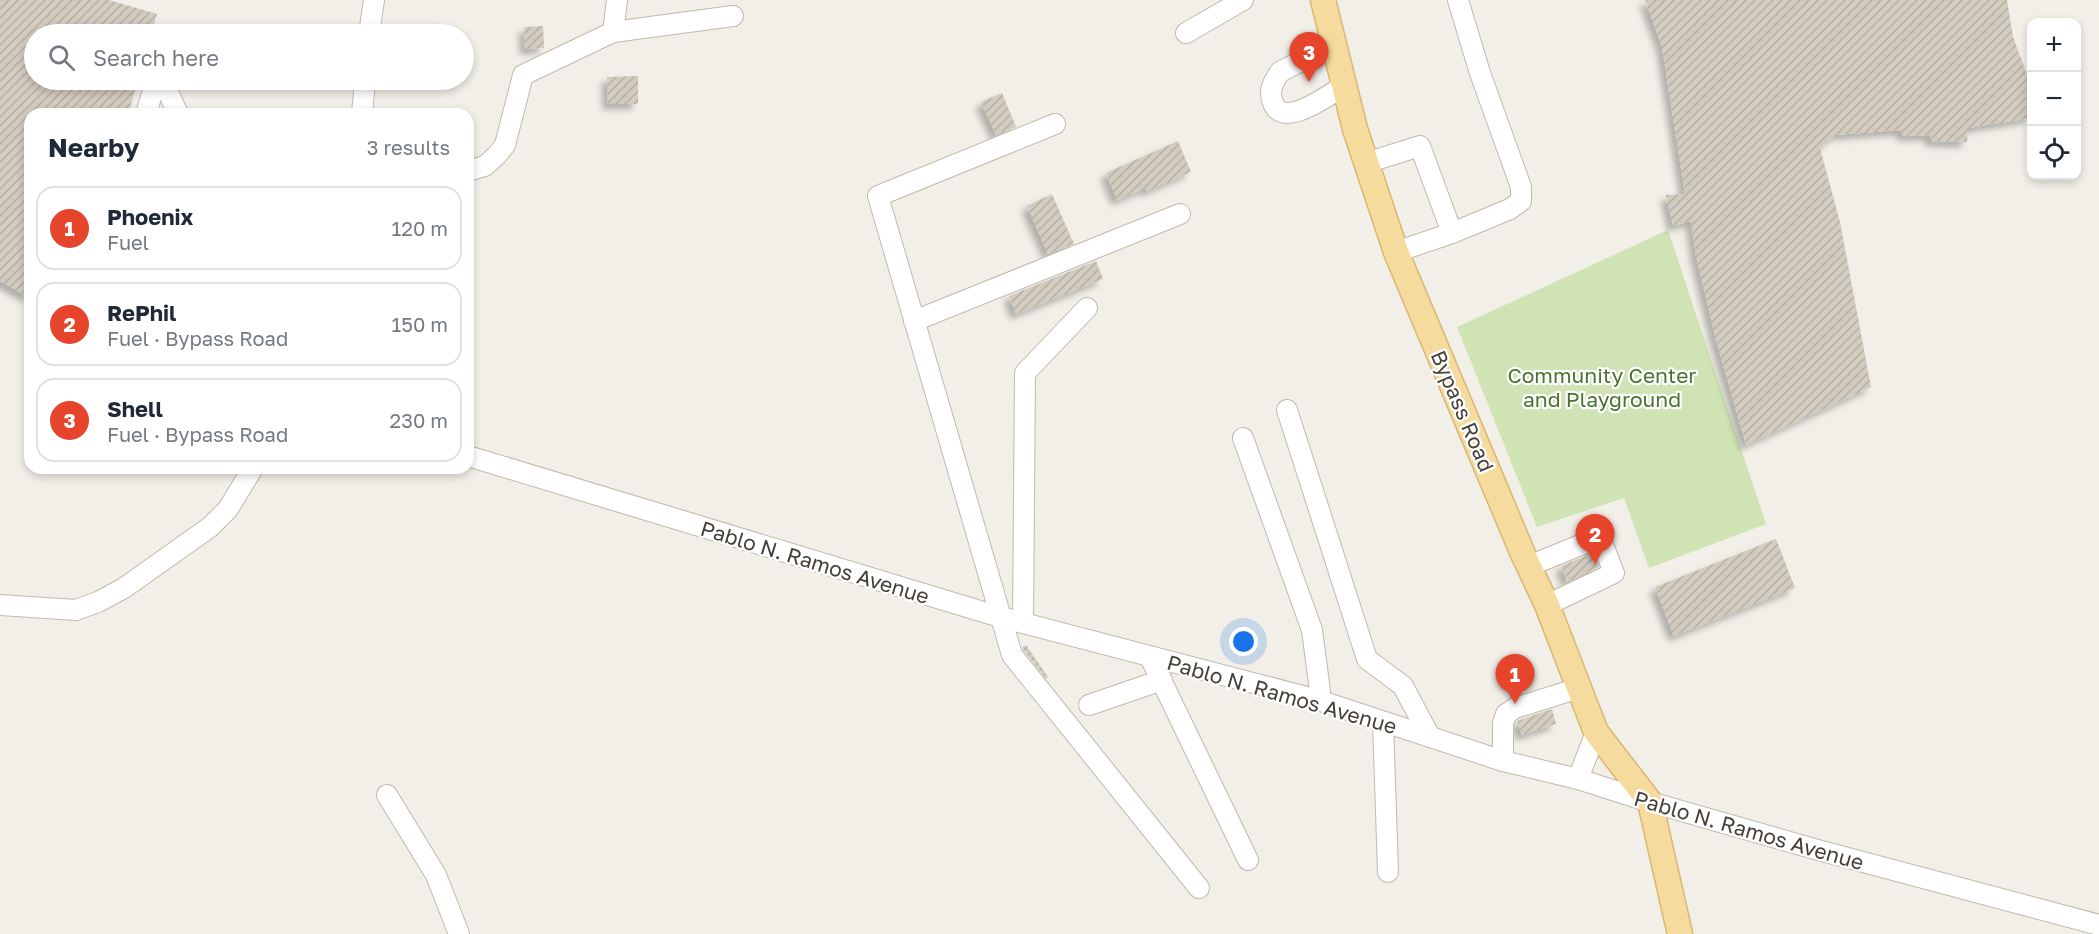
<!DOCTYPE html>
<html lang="en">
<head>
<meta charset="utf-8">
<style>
  :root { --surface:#fff; --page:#f2f2f3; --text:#1f2937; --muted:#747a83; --line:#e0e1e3; --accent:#e6442b }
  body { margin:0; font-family:"Golos Text",sans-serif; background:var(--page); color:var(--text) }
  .controls { position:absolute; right:18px; top:18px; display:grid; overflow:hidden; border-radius:12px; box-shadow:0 3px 9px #0003 }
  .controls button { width:54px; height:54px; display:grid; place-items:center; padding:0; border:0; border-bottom:2px solid var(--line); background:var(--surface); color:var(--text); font:30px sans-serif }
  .you { position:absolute; left:1244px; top:642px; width:21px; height:21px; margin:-15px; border:4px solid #fff; border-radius:50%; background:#1a73e8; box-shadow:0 0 0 9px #1a73e833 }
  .badge { display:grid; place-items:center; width:39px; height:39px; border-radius:50%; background:var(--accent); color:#fff; font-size:20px; font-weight:700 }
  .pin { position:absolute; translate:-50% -50px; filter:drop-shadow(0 2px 3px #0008) }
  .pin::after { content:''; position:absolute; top:32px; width:21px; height:18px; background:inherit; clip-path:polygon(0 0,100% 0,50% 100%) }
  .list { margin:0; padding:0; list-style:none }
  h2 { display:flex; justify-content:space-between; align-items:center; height:78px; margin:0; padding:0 24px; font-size:26px }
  h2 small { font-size:20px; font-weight:400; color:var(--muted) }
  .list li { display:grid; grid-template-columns:39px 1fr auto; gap:18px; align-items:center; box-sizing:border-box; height:84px; margin:0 12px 12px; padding:0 12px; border:2px solid var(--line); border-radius:18px }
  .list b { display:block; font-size:22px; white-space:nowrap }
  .list p { margin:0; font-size:20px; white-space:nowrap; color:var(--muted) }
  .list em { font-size:20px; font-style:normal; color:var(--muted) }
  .icon { flex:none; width:33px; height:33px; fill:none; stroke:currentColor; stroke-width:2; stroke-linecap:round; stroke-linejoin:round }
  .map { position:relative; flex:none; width:2099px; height:934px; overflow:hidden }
  .search { position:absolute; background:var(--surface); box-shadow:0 3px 9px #0003; left:24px; top:24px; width:450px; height:66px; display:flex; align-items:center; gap:15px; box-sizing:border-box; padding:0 21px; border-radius:33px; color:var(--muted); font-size:22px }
  .panel { position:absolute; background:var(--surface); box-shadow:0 3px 9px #0003; left:24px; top:108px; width:450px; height:366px; border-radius:18px }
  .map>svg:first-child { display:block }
</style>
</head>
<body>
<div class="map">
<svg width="2099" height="934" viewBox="0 0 2099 934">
  <defs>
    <pattern id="building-hatch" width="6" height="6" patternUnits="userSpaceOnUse" patternTransform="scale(1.5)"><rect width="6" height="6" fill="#d3cbbe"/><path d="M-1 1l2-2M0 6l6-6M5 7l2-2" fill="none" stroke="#b6afa4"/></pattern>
    <filter id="shadow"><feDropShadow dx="-5.5" dy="5.5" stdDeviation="3" flood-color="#0004"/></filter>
  </defs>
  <rect width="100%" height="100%" fill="#f2efe8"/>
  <polygon fill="#cfe3b4" points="1668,230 1766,524 1649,568 1624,498 1537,527 1457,327"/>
  <g fill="url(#building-hatch)" filter="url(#shadow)">
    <polygon points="0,0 109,0 157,14 151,34 34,34 34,80 138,80 128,114 30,114 30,298 0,281"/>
    <polygon points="1645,0 2007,0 2013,37 2031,85 2031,118 1968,128 1967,142 1930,141 1930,135 1903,136 1901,130 1835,135 1820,148 1840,222 1871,387 1746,445 1716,340 1696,256 1691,221 1673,226 1666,195 1685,194 1662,47"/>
    <polygon points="543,26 544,48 525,49 524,27"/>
    <polygon points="638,76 638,104 608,104 607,77"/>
    <polygon points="1002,93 1016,127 996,135 981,102"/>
    <polygon points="1178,141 1191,172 1147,191 1146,188 1117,200 1106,173"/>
    <polygon points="1052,194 1074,244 1048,254 1027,206"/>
    <polygon points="1096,261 1103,279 1016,314 1009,296"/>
    <polygon points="1776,539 1795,588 1674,636 1655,587"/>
    <polygon points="1593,553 1599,567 1567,582 1561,566"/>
    <polygon points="1026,645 1048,677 1046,679 1023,649 1022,647"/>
    <polygon points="1552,709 1556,724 1522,735 1517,721"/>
  </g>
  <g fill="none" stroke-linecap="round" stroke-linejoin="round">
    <defs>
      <g id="minor">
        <polyline points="613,32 617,0"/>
        <polyline points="1186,33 1243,0"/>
        <polyline points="369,34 374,0"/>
        <path d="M1334 44 1280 72C1273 82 1268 91 1273 103 1284 130 1329 94 1344 86"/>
        <polyline points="146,114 154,87 161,86 169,94 178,114"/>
        <polyline points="362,114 365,80"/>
        <polyline points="1055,124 878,196 1012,655 1199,888"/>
        <polyline points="1366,163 1420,146 1452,233 1396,252"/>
        <polyline points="468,171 485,166 497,155 505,145 523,75 613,32 733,16"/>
        <polyline points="1452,233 1510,209 1521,201 1521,187 1480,73 1458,0"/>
        <polyline points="914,321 1180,214"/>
        <polyline points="1287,410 1367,659 1403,686 1430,737"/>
        <polyline points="1243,438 1312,630 1320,691 1318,700"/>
        <polyline points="468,456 1000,617 1318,700 1503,761 1578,779 1650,802 1818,850 2099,925"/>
        <polyline points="1529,566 1600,537 1614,573 1547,605"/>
        <polyline points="0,605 76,610 98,602 124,588 210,527 228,509 253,468"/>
        <polyline points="1023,623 1025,373 1087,308"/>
        <polyline points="1150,657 1248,860"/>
        <polyline points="1089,705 1162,680"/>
        <polyline points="1383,722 1388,872"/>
        <polyline points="1503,761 1503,723 1506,714 1515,708 1579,688"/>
        <polyline points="1578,779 1596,732"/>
        <polyline points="387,795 436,875 459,934"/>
      </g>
      <polyline id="major" points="1323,0 1355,129 1396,252 1523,554 1547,605 1596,732 1650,802 1680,934"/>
    </defs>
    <use href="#minor" stroke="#c0b9ae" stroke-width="22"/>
    <use href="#major" stroke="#d9b770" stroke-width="27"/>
    <use href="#minor" stroke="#fff" stroke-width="20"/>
    <use href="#major" stroke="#f5db9e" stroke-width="24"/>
  </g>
  <g text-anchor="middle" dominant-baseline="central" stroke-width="4.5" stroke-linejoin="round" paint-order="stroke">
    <g font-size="21" fill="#4a7230" stroke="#fff">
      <text x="1602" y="375">Community Center<tspan x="1602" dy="24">and Playground</tspan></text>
    </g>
    <g font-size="21" fill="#453f37" stroke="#fff">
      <text transform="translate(1463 411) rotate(67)">Bypass Road</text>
      <text transform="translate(815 562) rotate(17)">Pablo N. Ramos Avenue</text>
      <text transform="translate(1282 694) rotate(16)">Pablo N. Ramos Avenue</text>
      <text transform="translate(1749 830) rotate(16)">Pablo N. Ramos Avenue</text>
    </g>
  </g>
</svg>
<div class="controls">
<button>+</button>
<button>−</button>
<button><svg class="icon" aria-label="locate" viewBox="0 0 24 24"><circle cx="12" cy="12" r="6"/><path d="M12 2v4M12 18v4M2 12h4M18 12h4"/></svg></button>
</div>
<div class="you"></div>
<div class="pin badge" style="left:1515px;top:704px">1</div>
<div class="pin badge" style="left:1595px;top:564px">2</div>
<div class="pin badge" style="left:1309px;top:82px">3</div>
<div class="search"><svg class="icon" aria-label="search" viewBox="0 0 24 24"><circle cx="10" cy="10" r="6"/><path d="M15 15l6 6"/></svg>Search here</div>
<section class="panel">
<h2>Nearby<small>3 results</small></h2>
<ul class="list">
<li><span class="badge">1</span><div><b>Phoenix</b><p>Fuel</p></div><em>120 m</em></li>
<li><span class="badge">2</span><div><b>RePhil</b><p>Fuel · Bypass Road</p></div><em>150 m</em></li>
<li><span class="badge">3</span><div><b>Shell</b><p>Fuel · Bypass Road</p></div><em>230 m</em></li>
</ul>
</section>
</div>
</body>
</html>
